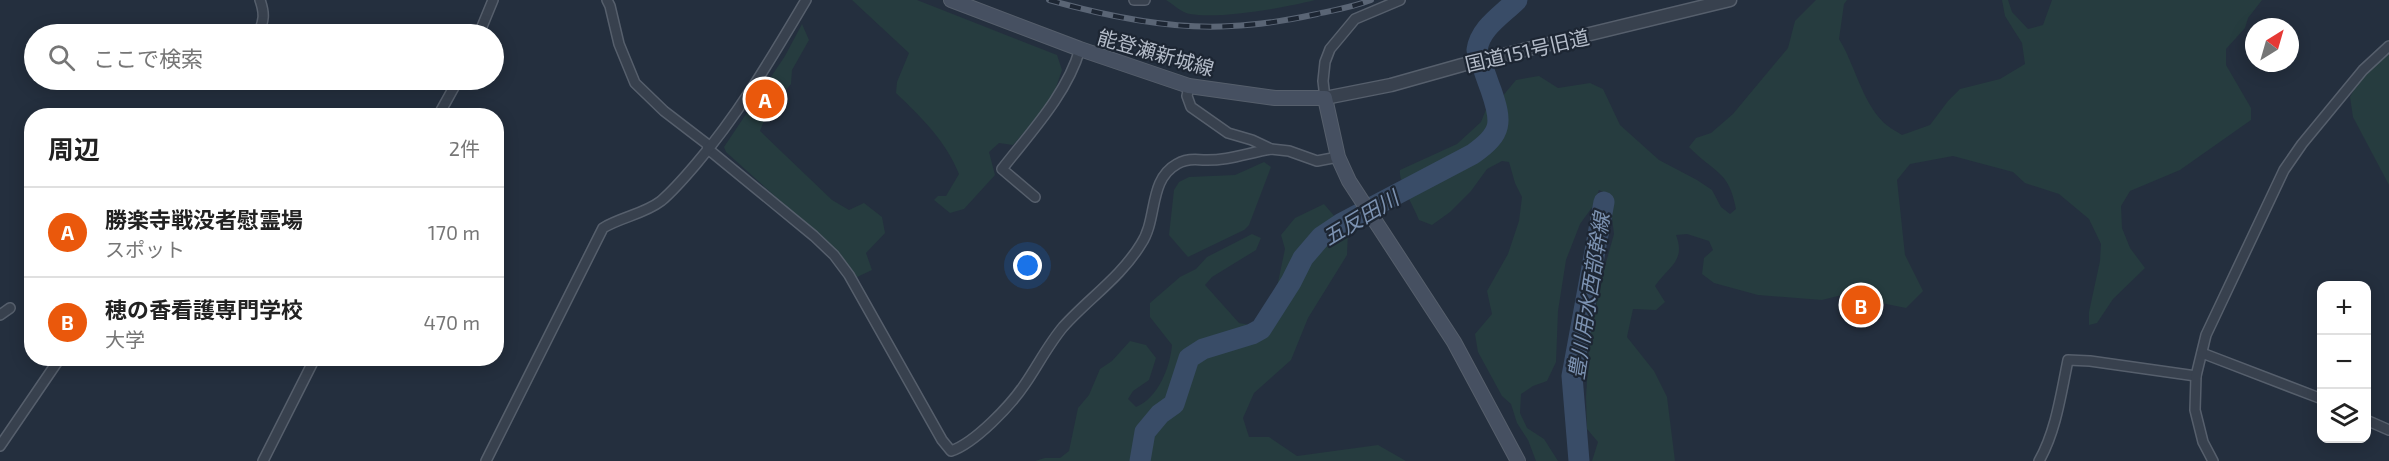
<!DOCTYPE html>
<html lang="ja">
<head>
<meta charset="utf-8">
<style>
  :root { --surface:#fff; --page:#f2f2f2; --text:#222; --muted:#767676; --line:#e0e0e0; --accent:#ea580c }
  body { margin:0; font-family:"Exo 2","Noto Sans JP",sans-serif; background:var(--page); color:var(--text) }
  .controls { position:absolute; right:18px; bottom:18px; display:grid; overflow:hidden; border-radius:12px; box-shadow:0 3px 15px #0003 }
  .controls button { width:54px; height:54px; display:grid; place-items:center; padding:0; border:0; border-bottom:2px solid var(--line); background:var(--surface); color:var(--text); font:30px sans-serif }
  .compass { position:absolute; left:2245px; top:18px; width:54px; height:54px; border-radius:50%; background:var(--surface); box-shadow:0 3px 15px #0003; rotate:37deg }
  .you { position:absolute; left:1028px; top:266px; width:21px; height:21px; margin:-15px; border:4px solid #fff; border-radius:50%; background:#1a73e8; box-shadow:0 0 0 9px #1a73e833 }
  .badge { display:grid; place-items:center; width:39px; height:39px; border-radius:50%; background:var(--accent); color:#fff; font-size:20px; font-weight:700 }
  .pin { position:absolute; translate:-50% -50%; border:3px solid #fff; box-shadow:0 2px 6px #0006 }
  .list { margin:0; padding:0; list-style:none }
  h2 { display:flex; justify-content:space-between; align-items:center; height:78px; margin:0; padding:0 24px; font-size:26px }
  h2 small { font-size:20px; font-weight:400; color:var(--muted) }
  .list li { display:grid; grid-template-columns:39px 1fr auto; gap:18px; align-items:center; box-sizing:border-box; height:90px; padding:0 24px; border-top:2px solid var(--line) }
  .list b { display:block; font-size:22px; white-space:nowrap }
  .list p { margin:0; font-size:20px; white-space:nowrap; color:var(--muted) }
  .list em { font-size:20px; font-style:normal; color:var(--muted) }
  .icon { flex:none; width:33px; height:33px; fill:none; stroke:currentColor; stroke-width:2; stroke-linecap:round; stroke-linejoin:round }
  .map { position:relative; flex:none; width:2389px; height:461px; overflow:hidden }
  .search { position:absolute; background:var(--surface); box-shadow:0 3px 15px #0003; left:24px; top:24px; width:480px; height:66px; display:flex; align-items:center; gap:15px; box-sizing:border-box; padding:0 21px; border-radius:33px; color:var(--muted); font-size:22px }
  .panel { position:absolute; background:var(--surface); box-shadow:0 3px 15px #0003; left:24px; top:108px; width:480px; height:258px; border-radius:24px }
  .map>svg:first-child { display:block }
</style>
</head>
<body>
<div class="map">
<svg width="2389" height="461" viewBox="0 0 2389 461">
  <rect width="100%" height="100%" fill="#242f3e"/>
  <g fill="#263c3f">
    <path d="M852 0H917L1057 55 1062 70 1051 102 1013 145 999 143 989 152 995 175 964 209 950 213 934 200 938 196H946L959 174C946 141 922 118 896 93L897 82 909 53Z"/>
    <path d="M1166 0H1315C1284 8 1220 19 1190 14 1182 13 1173 4 1166 0Z"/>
    <path d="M1816 0H1847L1844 4 1839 39C1855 65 1861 99 1883 122 1888 127 1896 131 1902 135L1930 125 1948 101 1960 89 2000 79 2025 64 2022 43 2005 16 2002 0H2008L2012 12 2028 29 2043 25 2052 0H2262L2248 18 2245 28 2226 49V65L2251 108V120L2180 170 2130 191 2121 206 2122 228 2130 248 2145 268 2113 299 2097 323 2089 325V312L2100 261 2101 244 2089 219 2059 194 2025 183 2013 172 1953 156 1910 164 1897 180 1905 255 1923 291 1906 308 1842 295 1822 300 1758 295 1714 283 1702 274 1704 258 1713 250 1709 241 1687 234 1676 235C1686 261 1669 266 1655 286L1665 302 1656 310 1633 309 1627 337 1654 371 1667 397 1675 461H1592L1598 442 1587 429 1586 397 1590 333 1605 266 1614 234 1609 195 1599 190 1593 206 1580 224 1566 260 1558 311 1556 362 1547 381 1533 386 1521 394 1520 413 1527 428 1544 439 1558 461H1536L1528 440 1517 423 1511 404 1502 396 1478 352 1475 334 1492 314 1487 291 1508 254 1519 221 1522 197 1515 183 1509 162 1502 161 1487 169 1471 191 1450 212 1432 225 1419 220C1414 207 1398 181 1400 170L1457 144 1481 122 1489 102 1501 98 1516 80 1539 76 1558 88 1590 83 1603 89 1620 125 1659 160 1697 180 1712 190 1721 207 1730 214 1736 209C1729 170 1714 173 1689 147L1696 138 1711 133 1733 114 1788 48 1795 21Z"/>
    <polygon points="802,24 809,40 792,70 791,84 768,111 760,131 832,200 849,210 864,203 882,217 885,233 866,253 872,270 857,277 838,253 726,152 724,147 785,56"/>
    <polygon points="2389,51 2389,185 2353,117 2350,97 2363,74"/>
    <polygon points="1264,162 1271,167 1249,225 1244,230 1188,257 1169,235 1174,190 1179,182 1189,177 1235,175"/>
    <path d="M1324 204 1348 232 1347 255 1308 318 1291 360 1254 393 1243 418 1249 437H1269L1297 456 1378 445 1406 461H1035L1045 458H1060L1069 451 1078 408 1089 395 1100 369 1112 361 1130 341 1146 345 1156 358 1149 380 1133 391 1128 399 1136 407C1158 398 1170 368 1172 345L1150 317V303L1180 277 1196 269 1207 257 1252 234 1261 238 1256 250 1212 277 1205 285 1239 323 1250 325 1267 310 1277 287 1285 249 1281 235 1295 218Z"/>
  </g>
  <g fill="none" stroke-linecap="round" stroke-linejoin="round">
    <g stroke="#394c67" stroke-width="21">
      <path d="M1140 461 1145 432 1160 414 1174 404 1189 358 1203 349 1252 334 1261 329 1291 282 1303 258 1321 237 1342 223 1473 154C1503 133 1502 122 1491 90 1486 77 1482 64 1477 50 1480 28 1502 15 1517 0"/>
      <polyline points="1579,461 1572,376 1604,202"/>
    </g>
    <defs>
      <g id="minor">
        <path d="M607 0 610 6 619 44 635 83 664 111 707 144 708 149 814 236 834 255 849 275 942 440 951 451C975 443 1011 405 1025 384 1038 365 1048 345 1063 327 1088 299 1121 277 1141 244 1158 219 1148 180 1177 164 1185 159 1195 159 1203 160 1228 161 1247 153 1271 149"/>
        <polyline points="1134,0 1145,0"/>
        <path d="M258 34C264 21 265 14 260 0"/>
        <polyline points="479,34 493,0"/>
        <polyline points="1189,86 1187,96 1191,107 1228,133 1252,140 1271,149 1289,151 1317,161 1338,157"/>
        <polyline points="1325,98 1323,81 1325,62 1330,49 1355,19 1400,0"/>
        <polyline points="438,116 458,80"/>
        <path d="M1035 197 1002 169C1030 133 1067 94 1080 49"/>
        <polyline points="0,315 10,308"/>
        <polyline points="2202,353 2322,399"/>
        <polyline points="2366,420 2389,430"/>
        <polyline points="0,446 60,358"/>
        <polyline points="263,461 315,358"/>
        <path d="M486 461 603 228C621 217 644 214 661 201 674 190 685 177 696 164 739 114 772 57 806 0"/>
        <path d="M2039 461C2056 431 2061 394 2068 360L2090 361 2196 376"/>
        <polyline points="2213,461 2203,442 2195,410 2196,376 2206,335 2284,170 2302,144 2363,70 2389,46"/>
      </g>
      <polyline id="tertiary" points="1325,98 1391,85 1462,65 1730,0"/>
      <polyline id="secondary" points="951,0 1080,49 1189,86 1275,98 1325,98 1338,157 1349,181 1454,342 1518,461"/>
    </defs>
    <use href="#minor" stroke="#565f6c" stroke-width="12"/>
    <use href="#tertiary" stroke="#565f6c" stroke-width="15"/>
    <use href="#secondary" stroke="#565f6c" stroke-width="16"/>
    <use href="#minor" stroke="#38414e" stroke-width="9"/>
    <use href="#tertiary" stroke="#38414e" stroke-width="12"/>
    <use href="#secondary" stroke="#465061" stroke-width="14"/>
    <defs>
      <path id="rail" d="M1049 0C1106 16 1171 30 1231 26 1260 25 1289 20 1317 14 1335 10 1353 7 1371 0"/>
    </defs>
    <use href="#rail" stroke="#5a6575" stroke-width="6"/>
    <use href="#rail" stroke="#1d2633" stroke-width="4" stroke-dasharray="11" stroke-linecap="butt"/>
  </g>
  <g text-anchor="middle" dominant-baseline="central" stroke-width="4.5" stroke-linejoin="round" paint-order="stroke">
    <g font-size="20" fill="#b4bcc9" stroke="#1d2633">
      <text transform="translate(1527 50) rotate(-13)">国道151号旧道</text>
      <text transform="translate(1156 52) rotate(16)">能登瀬新城線</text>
    </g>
    <g font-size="21" font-style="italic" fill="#7c92b1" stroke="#1d2633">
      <text transform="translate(1360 217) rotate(-31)">五反田川</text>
      <text transform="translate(1588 296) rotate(-81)">豊川用水西部幹線</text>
    </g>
  </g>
</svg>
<div class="controls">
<button>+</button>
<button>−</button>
<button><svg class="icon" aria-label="layers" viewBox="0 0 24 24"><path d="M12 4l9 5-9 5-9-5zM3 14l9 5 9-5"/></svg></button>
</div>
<svg class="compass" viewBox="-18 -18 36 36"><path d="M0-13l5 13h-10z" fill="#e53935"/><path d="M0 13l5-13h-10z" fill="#767676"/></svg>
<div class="you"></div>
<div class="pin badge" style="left:765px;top:99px">A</div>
<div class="pin badge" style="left:1861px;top:305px">B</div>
<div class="search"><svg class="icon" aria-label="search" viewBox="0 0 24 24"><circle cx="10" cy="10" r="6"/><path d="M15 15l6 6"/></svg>ここで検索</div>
<section class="panel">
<h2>周辺<small>2件</small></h2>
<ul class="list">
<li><span class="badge">A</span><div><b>勝楽寺戦没者慰霊場</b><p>スポット</p></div><em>170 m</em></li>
<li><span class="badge">B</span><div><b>穂の香看護専門学校</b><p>大学</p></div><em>470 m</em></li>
</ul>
</section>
</div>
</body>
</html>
